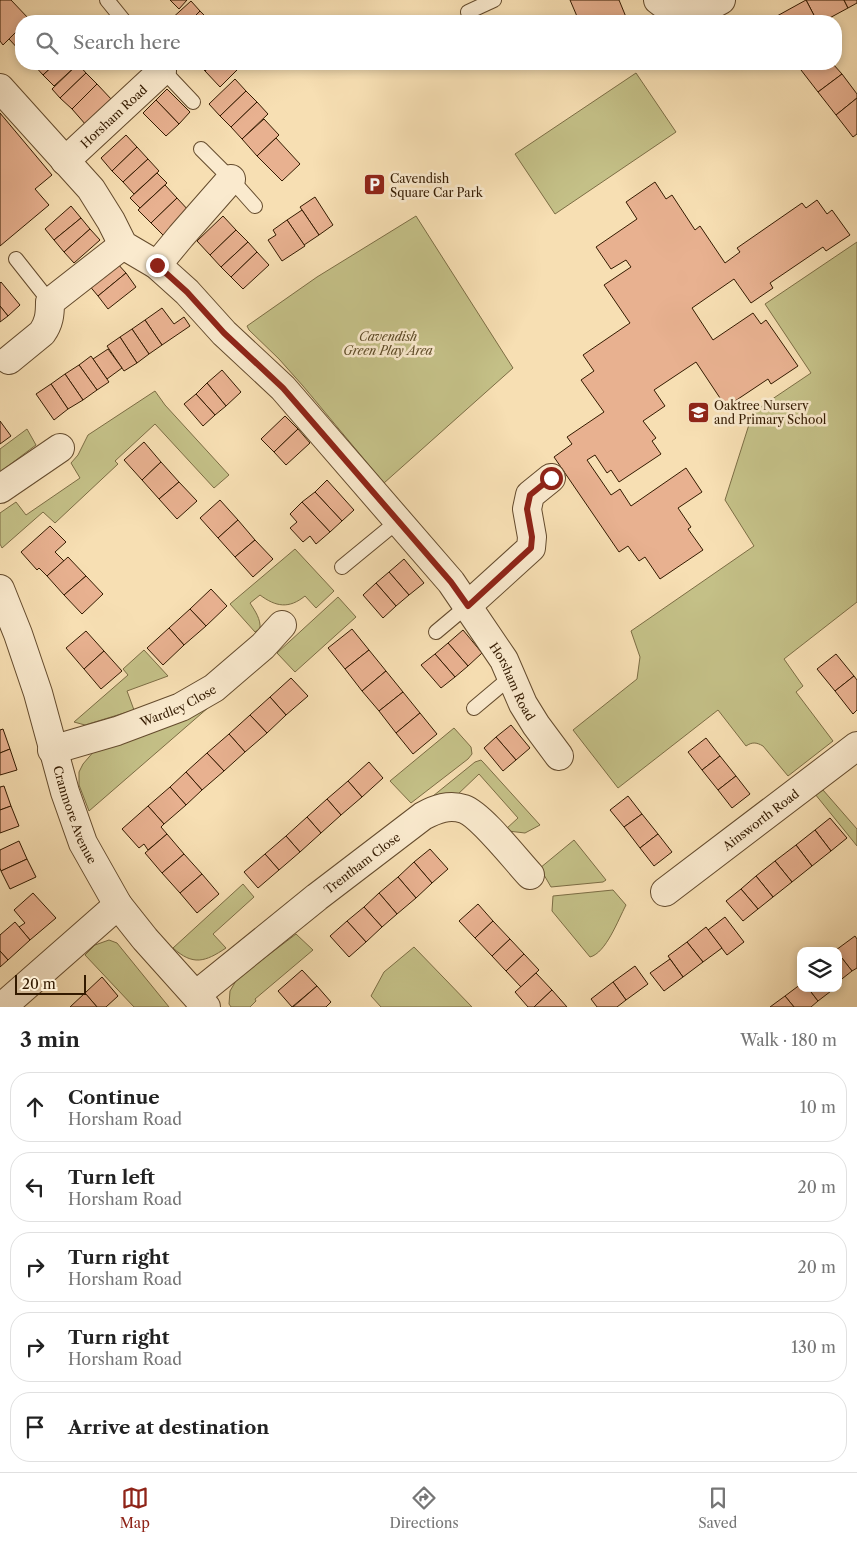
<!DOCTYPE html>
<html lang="en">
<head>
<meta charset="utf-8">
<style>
  :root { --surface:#fff; --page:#f2f2f2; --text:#222; --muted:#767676; --line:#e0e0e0; --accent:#8f2418 }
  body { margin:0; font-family:"Libre Caslon Text",serif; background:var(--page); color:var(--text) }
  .controls { position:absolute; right:15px; bottom:15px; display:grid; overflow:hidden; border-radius:10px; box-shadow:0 2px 8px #0003 }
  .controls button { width:45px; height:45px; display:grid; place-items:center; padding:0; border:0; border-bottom:1px solid var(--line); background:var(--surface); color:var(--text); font:25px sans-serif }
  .scale { position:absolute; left:15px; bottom:12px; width:71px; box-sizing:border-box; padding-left:5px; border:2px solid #331a00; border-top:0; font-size:14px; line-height:18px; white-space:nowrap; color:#331a00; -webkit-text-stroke:4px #faeace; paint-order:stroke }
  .stop { position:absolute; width:15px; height:15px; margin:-11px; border:4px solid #8f2418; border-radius:50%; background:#fff }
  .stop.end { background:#8f2418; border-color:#fff; box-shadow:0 1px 5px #0008 }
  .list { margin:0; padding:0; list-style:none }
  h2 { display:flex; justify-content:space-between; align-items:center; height:65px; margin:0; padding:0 20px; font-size:21px }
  h2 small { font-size:16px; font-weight:400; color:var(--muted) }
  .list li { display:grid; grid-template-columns:32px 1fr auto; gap:15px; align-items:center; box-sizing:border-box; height:70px; margin:0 10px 10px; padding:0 10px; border:1px solid var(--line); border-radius:20px }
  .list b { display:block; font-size:19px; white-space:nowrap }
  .list p { margin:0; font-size:16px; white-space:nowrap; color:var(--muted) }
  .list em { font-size:16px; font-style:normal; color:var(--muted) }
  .icon { flex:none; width:28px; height:28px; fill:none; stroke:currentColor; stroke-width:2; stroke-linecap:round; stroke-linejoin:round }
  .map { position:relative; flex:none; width:857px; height:1007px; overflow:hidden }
  .search { position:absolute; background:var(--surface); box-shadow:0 2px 8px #0003; left:15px; right:15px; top:15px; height:55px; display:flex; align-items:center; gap:12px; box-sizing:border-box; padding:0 18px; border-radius:20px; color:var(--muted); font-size:19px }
  .sheet { height:465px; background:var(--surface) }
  nav { display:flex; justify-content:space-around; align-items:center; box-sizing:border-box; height:70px; border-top:1px solid var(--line); background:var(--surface); font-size:14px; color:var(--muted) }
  nav a { display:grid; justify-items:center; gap:2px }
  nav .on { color:var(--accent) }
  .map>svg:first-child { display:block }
</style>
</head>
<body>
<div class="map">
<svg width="857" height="1007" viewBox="0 0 857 1007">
  <rect width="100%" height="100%" fill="#f7dfb3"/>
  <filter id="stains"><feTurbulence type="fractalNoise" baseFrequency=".004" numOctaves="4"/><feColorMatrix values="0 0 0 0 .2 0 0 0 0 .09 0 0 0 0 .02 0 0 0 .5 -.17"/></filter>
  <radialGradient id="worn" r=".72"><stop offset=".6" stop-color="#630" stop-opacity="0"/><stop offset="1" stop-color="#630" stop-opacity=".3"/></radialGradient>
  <g fill="#c4c087" stroke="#7c6d44">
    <polygon points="636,73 676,132 555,214 515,154"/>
    <polygon points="416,216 513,368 384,483 303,386 279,359 249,330 247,326 317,277"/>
    <path d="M857 242V602L784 659 803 686 796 692 833 741 788 776 763 746C756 742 752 742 746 746L718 710 618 788 573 730 637 679 640 657 631 631 754 546 725 500 753 412 811 373 765 304Z"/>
    <polygon points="155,391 165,405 229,475 214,488 155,424 115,461 118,464 55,523 43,512 2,548 0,544 0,513 16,502 26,515 80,478 71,463 78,455 88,435"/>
    <polygon points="27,429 36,445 0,472 0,449"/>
    <path d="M295 549 334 591 316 608 305 596C289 609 276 607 260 595L250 603C255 611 261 619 260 629L255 632 230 604Z"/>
    <polygon points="338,597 356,617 295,672 277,653"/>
    <polygon points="144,650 168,676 127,691 134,710 85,725 74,722 128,675 123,669"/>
    <polygon points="208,704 209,707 89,811 79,785 79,772 83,764 95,750 149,734"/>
    <polygon points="454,728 471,747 472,754 468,759 411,803 390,781"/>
    <polygon points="481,760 483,762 540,825 525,833 508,831 506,829 518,818 479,774 456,796 433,796 475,762"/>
    <polygon points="823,790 857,829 857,846 815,794"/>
    <polygon points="574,840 606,880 603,882 551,887 540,868"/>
    <path d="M243 884 254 897 213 934 226 948C205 962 193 966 173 948Z"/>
    <path d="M613 890 626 905C618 920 606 953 590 957L552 911 553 896Z"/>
    <polygon points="296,934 313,950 255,999 256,1001 250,1007 231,1007 229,1004 230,991 237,979"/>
    <polygon points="109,940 117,943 169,1007 134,1007 85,955 95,945"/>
    <polygon points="414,947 472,1007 381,1007 371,996 384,972"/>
  </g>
  <g fill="#e8b190" stroke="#331a00">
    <polygon points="0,0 11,0 29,19 28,21 21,21 21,27 3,45 0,41"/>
    <polygon points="170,0 187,0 179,9"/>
    <polygon points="570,0 619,0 626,17 617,21 579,21"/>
    <polygon points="806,0 844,0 848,8 824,21 817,21"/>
    <polygon points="806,0 817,21 780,21 777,16"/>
    <polygon points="844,0 857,0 857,3 848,8"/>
    <polygon points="191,1 200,11 190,21 169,21"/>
    <polygon points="200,11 210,21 190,21"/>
    <polygon points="21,27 21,52 9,39"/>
    <polygon points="35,64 55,64 43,75 34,65"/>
    <polygon points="55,64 78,64 54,86 43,75"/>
    <polygon points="78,64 86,73 60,98 52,89"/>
    <polygon points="198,64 213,64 205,71"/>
    <polygon points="213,64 241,64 242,65 220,87 205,71"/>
    <polygon points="809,64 833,64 842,74 818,92 801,70"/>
    <polygon points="86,73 97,84 72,109 60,98"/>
    <polygon points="842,74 857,94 857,98 836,115 818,92"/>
    <polygon points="235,79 246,91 220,116 209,104"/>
    <polygon points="97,84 112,100 86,125 72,109"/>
    <polygon points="167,89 190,112 179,124 156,100"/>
    <polygon points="246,91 257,102 231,127 220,116"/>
    <polygon points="857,98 857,134 853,137 836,115"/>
    <polygon points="156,100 179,124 166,136 143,113"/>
    <polygon points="257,102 268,114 242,139 231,127"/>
    <polygon points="0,113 52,175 35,189 49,205 0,246"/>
    <polygon points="264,119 279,135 257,156 242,139"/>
    <polygon points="126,135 137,147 112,171 101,158"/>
    <polygon points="276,138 300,164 282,181 257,156"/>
    <polygon points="137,147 148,159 123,182 112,171"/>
    <polygon points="148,159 159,171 134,194 123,182"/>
    <polygon points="157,173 167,183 140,208 130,198"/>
    <polygon points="655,182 666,199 672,195 695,230 700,226 725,263 740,252 737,248 802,203 806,208 817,200 827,214 832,210 850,235 826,251 823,247 770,283 773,288 751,303 734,279 692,308 713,340 753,313 761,324 766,320 798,366 771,384 768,379 726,407 696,362 654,390 665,406 643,421 656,438 652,441 661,454 619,482 611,470 607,473 595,455 587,460 611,495 620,489 631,506 686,468 702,492 678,508 691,527 688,529 703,550 660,579 645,557 639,561 628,546 619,552 554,457 572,444 567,437 604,412 581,380 594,371 583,355 630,323 604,285 631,267 626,260 611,269 596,247 637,219 626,202"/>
    <polygon points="165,185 177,198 151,223 138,210"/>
    <polygon points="315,197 333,225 319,235 300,207"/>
    <polygon points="177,198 190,212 164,236 151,223"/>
    <polygon points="71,206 81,218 54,240 45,229"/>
    <polygon points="302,210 319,235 304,245 287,220"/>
    <polygon points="223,216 236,230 210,255 197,241"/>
    <polygon points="81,218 90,229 64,252 54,240"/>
    <polygon points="287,220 305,246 282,261 268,240 276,235 273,230"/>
    <polygon points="90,229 100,240 74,263 64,252"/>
    <polygon points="236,230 248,242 221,267 210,255"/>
    <polygon points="248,242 257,252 231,277 221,267"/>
    <polygon points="257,252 269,265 243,289 231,277"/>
    <polygon points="116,262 126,273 98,296 88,284"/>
    <polygon points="126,273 136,287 108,309 98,296"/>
    <polygon points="1,282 20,305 8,316 0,306 0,283"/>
    <polygon points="0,306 8,316 0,322"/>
    <polygon points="162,308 174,324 184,317 190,326 162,345 145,320"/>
    <polygon points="145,320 162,345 149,354 132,329"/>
    <polygon points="132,329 149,354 137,363 120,337"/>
    <polygon points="120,337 137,363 124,371 107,346"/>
    <polygon points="108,349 122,368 107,379 93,359"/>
    <polygon points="91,356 109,382 97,390 79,365"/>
    <polygon points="79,365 97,390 83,400 65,374"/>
    <polygon points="222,370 241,392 226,406 207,383"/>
    <polygon points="65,374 83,400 68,409 51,384"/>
    <polygon points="207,383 226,406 215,415 196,394"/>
    <polygon points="51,384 68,409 54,420 36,394"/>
    <polygon points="196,394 215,415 203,426 184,404"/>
    <polygon points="285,416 298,429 274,452 261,439"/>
    <polygon points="0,421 11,436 0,444"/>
    <polygon points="298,429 310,443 286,465 274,452"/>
    <polygon points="144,442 161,462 142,480 124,460"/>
    <polygon points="161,462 179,482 159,499 142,480"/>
    <polygon points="327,480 354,510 342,521 315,492"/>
    <polygon points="179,482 197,501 177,519 159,499"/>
    <polygon points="315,492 342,521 330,532 302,502"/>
    <polygon points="220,500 238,520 218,538 200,518"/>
    <polygon points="302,502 330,532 316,544 310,536 303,542 290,528 297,522 290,514"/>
    <polygon points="238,520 255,540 235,557 218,538"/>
    <polygon points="50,526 66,542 55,552 64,561 47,576 39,568 37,570 21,552"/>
    <polygon points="255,540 273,559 253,577 235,557"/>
    <polygon points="68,557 86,576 64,595 47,576"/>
    <polygon points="404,559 424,583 409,595 389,572"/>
    <polygon points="389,572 409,595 396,606 376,583"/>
    <polygon points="86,576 103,594 82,614 64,595"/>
    <polygon points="376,583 396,606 383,618 363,595"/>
    <polygon points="211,589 227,606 206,626 190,609"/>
    <polygon points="190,609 206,626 184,645 169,628"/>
    <polygon points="169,628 184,645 163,665 147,648"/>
    <polygon points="352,629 369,650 345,669 328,648"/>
    <polygon points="463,630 482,653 468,666 448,643"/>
    <polygon points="86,631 104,651 84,669 66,648"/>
    <polygon points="448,643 468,666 455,677 435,654"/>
    <polygon points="369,650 386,671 362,691 345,669"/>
    <polygon points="104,651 122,671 101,689 84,669"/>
    <polygon points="435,654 455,677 441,688 421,665"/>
    <polygon points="836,654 854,676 835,691 817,669"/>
    <polygon points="386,671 403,692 379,711 362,691"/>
    <polygon points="854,676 857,680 857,710 853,714 835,691"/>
    <polygon points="291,678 308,696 286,715 270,697"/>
    <polygon points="403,692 420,713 396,733 379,711"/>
    <polygon points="270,697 286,715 267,733 250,715"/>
    <polygon points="420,713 437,734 413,754 396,733"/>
    <polygon points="250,715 267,733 245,752 229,734"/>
    <polygon points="511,725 530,748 516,760 496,737"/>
    <polygon points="3,729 10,749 0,753 0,730"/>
    <polygon points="229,734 245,752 224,771 207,753"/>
    <polygon points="496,737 516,760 503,771 484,748"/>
    <polygon points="706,738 720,756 702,770 688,752"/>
    <polygon points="10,749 17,770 0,775 0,753"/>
    <polygon points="207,753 224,771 202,790 186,772"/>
    <polygon points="720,756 736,776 718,790 702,770"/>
    <polygon points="369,762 383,778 362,797 348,781"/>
    <polygon points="186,772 202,790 186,805 170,787"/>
    <polygon points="736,776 750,794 732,808 718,790"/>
    <polygon points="348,781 362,797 341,815 327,799"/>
    <polygon points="4,786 11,806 0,810 0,787"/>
    <polygon points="170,787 186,805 164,824 148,806"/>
    <polygon points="628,796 642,814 624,827 610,810"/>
    <polygon points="327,799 341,815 321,833 307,817"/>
    <polygon points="11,806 19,826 0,833 0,810"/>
    <polygon points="148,806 164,824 161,827 167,834 148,850 144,844 139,848 122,829"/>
    <polygon points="642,814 658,834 640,848 624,827"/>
    <polygon points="307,817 321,833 300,852 286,836"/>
    <polygon points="830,818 847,838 831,851 815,830"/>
    <polygon points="815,830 831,851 812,866 796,845"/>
    <polygon points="167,834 184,854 162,873 145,853"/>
    <polygon points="658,834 672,852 654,866 640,848"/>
    <polygon points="286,836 300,852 279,870 265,854"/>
    <polygon points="19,841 27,859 1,871 0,868 0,850"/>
    <polygon points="796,845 812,866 792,882 775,861"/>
    <polygon points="430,849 448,869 432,883 414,862"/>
    <polygon points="184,854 202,874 180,893 162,873"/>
    <polygon points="265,854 279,870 258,888 244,872"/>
    <polygon points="27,859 36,877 10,889 1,871"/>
    <polygon points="775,861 792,882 773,897 756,876"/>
    <polygon points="414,862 432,883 416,898 398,877"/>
    <polygon points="202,874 219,894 197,913 180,893"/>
    <polygon points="756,876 773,897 758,909 741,889"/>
    <polygon points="398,877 416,898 397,914 379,893"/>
    <polygon points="741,889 758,909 743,921 726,901"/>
    <polygon points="33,893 56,918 30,940 19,927 25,923 14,910"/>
    <polygon points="379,893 397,914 382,927 364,907"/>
    <polygon points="478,904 493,921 475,938 459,921"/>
    <polygon points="364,907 382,927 366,942 347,921"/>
    <polygon points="725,917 744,942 727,955 708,930"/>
    <polygon points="347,921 366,942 349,957 330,936"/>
    <polygon points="493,921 510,939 492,956 475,938"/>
    <polygon points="15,922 30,940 8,960 0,951 0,935"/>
    <polygon points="706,927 722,948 703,962 687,942"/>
    <polygon points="855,936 857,939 857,968 852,971 838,953 838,951 836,950"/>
    <polygon points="510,939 524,954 506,971 492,956"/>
    <polygon points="687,942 703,962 683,977 668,956"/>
    <polygon points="0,951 8,960 0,967"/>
    <polygon points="838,953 852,971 838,982"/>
    <polygon points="524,954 539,970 521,987 506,971"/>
    <polygon points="670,959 683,977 664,991 650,973"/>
    <polygon points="635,966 648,984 626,1000 613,982"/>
    <polygon points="302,970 317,986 292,1007 278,991"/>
    <polygon points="536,973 552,990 534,1007 528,1007 515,992"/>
    <polygon points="102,977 118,996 106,1007 97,1007 85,993"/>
    <polygon points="613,982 626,1000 617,1007 597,1007 591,999"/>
    <polygon points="801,984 801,988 808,988 818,1001 811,1007 794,1007 785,996"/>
    <polygon points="317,986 331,1002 326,1007 293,1007"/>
    <polygon points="808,988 835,988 818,1001"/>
    <polygon points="552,990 567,1007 534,1007"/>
    <polygon points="85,993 97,1007 70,1007"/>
    <polygon points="785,996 794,1007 770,1007"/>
  </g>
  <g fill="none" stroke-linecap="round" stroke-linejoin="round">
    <defs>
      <g id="lane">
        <polyline points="107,0 124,21"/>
        <polyline points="468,12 494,0"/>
        <polyline points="159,66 193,102"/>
        <polyline points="201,149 231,179 255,206"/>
        <polyline points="16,259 50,302"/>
        <polyline points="342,567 398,521"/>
        <polyline points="436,632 467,606"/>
        <polyline points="474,708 512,676"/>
      </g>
      <g id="street">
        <path d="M658 0C681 19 699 13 721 0"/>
        <path id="s1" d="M0 88 91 189 111 221 123 245 157 265 187 292 224 333 283 388 451 582 504 660 523 704 536 725 559 756"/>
        <path id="s2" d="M65 161 162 71"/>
        <polyline points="157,265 181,236 231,179"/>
        <path d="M9 360 42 333C49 323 50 315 50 302L123 245"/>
        <polyline points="0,489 60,448"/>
        <path id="s3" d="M0 589 18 634 38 693 65 792 83 843 118 905 145 939 206 1007"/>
        <polyline points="467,606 531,548 532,537 527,509 530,495 551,478"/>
        <path id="s4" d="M52 750 117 731 181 707 214 688 263 646 282 625"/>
        <path id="s5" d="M665 892 857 746"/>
        <path id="s6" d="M196 995 317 897 423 816C436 809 449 804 464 809 481 815 516 860 530 875"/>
        <polyline points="2,1007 118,905"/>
      </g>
    </defs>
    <use href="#lane" stroke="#644b2d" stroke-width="16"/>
    <use href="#street" stroke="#644b2d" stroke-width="30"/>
    <use href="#lane" stroke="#faeace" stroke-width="14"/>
    <use href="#street" stroke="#faeace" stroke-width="28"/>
  </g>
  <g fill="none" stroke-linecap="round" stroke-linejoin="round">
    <polyline stroke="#8f2418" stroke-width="6" points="157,265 187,292 224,333 283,388 451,582 468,606 531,548 532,537 527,509 530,495 551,478"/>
  </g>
  <defs>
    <symbol id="parking-square" viewBox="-11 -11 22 22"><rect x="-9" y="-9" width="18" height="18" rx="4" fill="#8f2418" stroke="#faeace"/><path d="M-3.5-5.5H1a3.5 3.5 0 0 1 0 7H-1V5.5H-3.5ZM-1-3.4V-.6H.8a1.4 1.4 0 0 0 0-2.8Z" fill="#fff"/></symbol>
    <symbol id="school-square" viewBox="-11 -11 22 22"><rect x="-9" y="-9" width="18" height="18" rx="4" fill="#8f2418" stroke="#faeace"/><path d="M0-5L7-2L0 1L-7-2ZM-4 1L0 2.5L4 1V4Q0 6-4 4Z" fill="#fff"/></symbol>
  </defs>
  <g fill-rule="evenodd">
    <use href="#parking-square" x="362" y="172" width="25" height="25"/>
    <use href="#school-square" x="686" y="400" width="25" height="25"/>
  </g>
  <g text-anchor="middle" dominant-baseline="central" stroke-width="5" stroke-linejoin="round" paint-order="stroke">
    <g font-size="12" fill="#331a00" stroke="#faeace">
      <text stroke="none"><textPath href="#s2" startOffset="66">Horsham Road</textPath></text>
      <text stroke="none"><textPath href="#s1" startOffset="790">Horsham Road</textPath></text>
      <text stroke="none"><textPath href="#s4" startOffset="134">Wardley Close</textPath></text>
      <text stroke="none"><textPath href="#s3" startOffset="238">Cranmore Avenue</textPath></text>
      <text stroke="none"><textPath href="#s5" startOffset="120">Ainsworth Road</textPath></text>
      <text stroke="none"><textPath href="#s6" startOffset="212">Trentham Close</textPath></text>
    </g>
    <g font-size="12" fill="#331a00" stroke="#faeace" text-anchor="start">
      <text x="390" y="178">Cavendish<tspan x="390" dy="14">Square Car Park</tspan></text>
      <text x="714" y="405">Oaktree Nursery<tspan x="714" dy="14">and Primary School</tspan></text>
    </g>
    <g font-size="12" font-style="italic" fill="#5e4c28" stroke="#faeace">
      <text x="388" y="336">Cavendish<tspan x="388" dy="14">Green Play Area</tspan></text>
    </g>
  </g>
  <rect width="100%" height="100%" filter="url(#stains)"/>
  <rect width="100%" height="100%" fill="url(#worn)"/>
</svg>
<div class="controls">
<button><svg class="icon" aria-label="layers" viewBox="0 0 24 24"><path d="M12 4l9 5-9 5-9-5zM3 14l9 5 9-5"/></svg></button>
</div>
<div class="scale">20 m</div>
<div class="stop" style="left:551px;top:478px"></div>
<div class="stop end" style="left:157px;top:265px"></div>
<div class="search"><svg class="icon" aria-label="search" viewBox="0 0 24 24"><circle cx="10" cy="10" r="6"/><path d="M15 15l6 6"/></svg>Search here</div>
</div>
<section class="sheet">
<h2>3 min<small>Walk · 180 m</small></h2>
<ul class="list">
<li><svg class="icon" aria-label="ahead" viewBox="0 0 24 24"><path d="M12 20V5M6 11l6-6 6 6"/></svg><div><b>Continue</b><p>Horsham Road</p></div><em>10 m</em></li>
<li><svg class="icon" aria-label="left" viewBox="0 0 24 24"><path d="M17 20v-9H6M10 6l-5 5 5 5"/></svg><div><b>Turn left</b><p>Horsham Road</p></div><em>20 m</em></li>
<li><svg class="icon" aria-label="right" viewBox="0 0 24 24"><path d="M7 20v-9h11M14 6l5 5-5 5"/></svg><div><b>Turn right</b><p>Horsham Road</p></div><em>20 m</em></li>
<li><svg class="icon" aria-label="right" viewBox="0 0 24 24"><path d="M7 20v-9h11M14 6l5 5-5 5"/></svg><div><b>Turn right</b><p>Horsham Road</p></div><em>130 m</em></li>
<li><svg class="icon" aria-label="arrive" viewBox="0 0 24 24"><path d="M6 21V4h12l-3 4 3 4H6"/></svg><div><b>Arrive at destination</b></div></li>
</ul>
</section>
<nav>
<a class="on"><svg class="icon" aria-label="map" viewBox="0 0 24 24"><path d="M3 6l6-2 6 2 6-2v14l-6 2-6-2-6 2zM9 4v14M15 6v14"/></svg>Map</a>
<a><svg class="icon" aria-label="directions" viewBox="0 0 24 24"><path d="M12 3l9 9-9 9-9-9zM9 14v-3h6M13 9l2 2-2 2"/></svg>Directions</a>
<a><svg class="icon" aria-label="saved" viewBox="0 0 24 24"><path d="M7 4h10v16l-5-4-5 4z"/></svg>Saved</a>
</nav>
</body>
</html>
